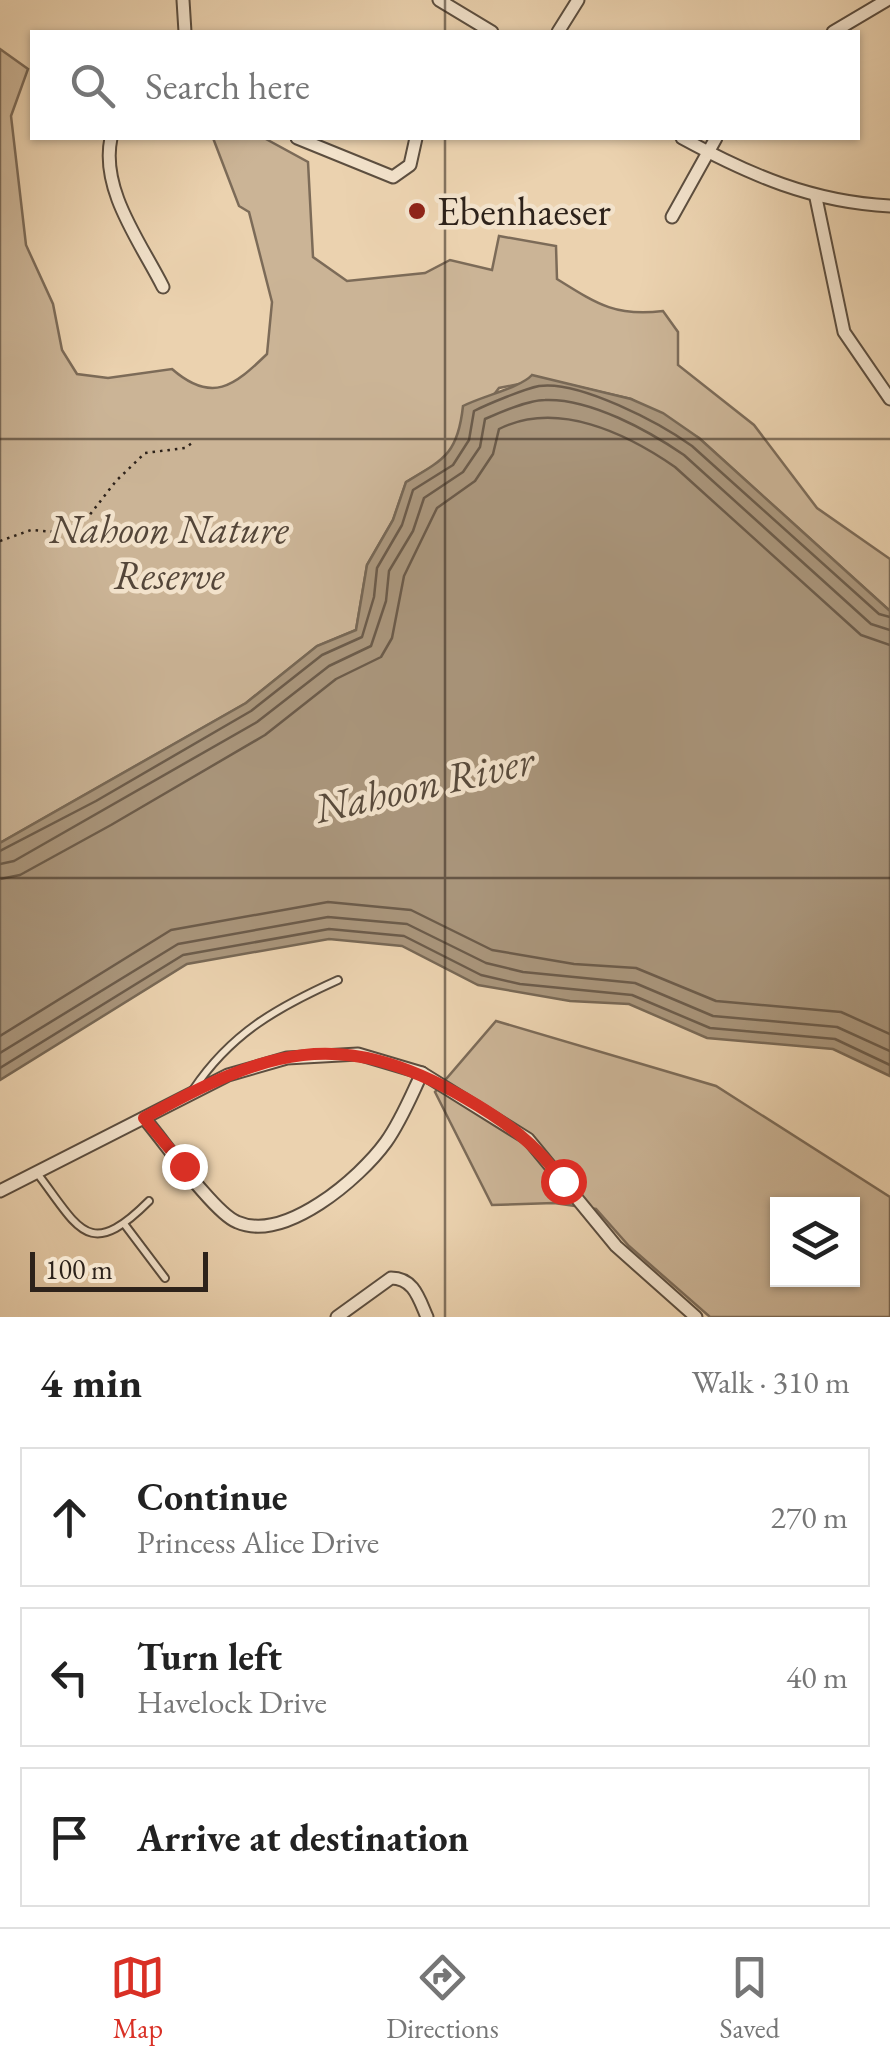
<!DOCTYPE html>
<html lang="en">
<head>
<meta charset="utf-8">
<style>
  :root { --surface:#fff; --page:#f2f2f2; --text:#222; --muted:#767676; --line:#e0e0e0; --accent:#d93025 }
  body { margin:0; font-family:"EB Garamond",serif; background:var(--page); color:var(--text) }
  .controls { position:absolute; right:30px; bottom:30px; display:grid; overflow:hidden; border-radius:0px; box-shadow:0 2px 8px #0004 }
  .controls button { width:90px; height:90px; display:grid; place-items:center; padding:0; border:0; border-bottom:2px solid var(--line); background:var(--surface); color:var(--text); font:50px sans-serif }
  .scale { position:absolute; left:30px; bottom:25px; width:178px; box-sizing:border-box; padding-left:10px; border:5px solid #2d221a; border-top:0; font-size:28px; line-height:35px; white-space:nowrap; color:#2d221a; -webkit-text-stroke:8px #f2e2cb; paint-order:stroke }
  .stop { position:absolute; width:30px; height:30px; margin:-22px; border:8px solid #d93025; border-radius:50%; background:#fff }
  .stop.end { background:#d93025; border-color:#fff; box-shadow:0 2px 10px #0008 }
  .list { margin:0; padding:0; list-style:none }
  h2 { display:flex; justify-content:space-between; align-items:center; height:130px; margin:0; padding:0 40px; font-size:42px }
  h2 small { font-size:32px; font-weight:400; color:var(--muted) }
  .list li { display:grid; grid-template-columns:65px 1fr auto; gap:30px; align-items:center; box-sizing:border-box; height:140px; margin:0 20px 20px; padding:0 20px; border:2px solid var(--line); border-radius:0px }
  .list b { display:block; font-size:38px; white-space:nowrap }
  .list p { margin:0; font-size:32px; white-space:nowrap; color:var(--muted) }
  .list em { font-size:32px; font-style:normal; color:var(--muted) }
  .icon { flex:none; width:55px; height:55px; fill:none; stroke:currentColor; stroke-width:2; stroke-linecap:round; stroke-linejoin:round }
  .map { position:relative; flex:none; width:890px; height:1317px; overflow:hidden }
  .search { position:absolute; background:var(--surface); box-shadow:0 2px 8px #0004; left:30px; right:30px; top:30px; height:110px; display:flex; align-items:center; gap:25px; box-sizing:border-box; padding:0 35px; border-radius:0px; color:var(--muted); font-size:38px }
  .sheet { height:610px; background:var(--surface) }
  nav { display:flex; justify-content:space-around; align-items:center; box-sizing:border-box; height:140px; border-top:2px solid var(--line); background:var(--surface); font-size:28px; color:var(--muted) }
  nav a { display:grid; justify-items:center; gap:5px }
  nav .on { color:var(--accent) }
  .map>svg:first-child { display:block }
</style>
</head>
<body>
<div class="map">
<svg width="890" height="1317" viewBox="0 0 890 1317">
  <rect width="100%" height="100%" fill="#ebd2af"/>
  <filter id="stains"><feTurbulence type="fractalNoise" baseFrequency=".002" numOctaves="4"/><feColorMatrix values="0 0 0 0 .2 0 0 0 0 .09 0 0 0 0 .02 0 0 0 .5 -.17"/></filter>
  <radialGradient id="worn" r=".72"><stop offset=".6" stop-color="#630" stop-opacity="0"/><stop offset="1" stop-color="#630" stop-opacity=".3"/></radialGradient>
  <g fill="#cbb496" stroke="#7c6b58" stroke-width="2.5" fill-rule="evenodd">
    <path d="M0 49 28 69 11 116 26 245 53 304 62 350 77 374 108 378 172 369C212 404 234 386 267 354L272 302 249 212 239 206 213 138H264L308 162 313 257 347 281 425 273 450 260 492 270 499 236 556 246 557 279C597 304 616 317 663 311L678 332V365L754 425 817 508 890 559V611L699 438 631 399 532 376 524 383 499 388 445 459 406 482 393 520 367 565 356 630 317 646 246 703 0 843Z"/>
    <path d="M496 1021 716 1086 890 1197V1317H710L629 1246 596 1209 554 1203 492 1205 435 1092ZM778 1204H852V1280H778Z"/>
  </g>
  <path fill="#aa967c" stroke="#786855" stroke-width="2.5" d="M532 375 631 399 663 413 699 438 890 611V1076L833 1049 707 1038 629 1004 570 1001 478 985 402 946 329 939 187 964 0 1080V843L246 703 317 646 356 630 367 565 393 520 406 482C445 459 458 453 463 406 482 396 520 388 532 375Z"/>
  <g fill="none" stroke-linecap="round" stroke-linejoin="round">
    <g stroke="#6c5c4b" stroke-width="2.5">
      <path d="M0 851 96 801 251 711 322 655 362 637 374 597 377 568 402 525 413 490 453 465 469 440 474 411C488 404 524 389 539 386 579 380 660 423 692 446L879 614 890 617"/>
      <path d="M0 864 14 861 257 722 329 666 371 646 386 601 389 571 413 531 424 498 463 472 480 447 485 419C501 412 528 400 545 400 590 398 649 431 684 455L871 624 890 630"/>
      <path d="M0 879 20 875 111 825 265 735 336 679 381 657 392 638 404 576 437 508 475 481 493 454 499 429C557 400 626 433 675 467L861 635 890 645"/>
      <polyline points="0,1036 171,930 328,902 411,910 492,950 574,964 636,968 716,1001 841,1012 890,1034"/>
      <polyline points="0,1053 178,944 328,917 407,924 486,963 523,972 635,983 713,1016 837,1027 890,1051"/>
      <polyline points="0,1068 183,955 329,929 404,936 481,975 520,984 632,995 710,1028 835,1039 890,1065"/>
    </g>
    <defs>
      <g id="lane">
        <path d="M193 1090C231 1033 278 1007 338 980"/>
        <path d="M37 1173C79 1228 88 1262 149 1201"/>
        <polyline points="125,1225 165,1278"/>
      </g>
      <g id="street">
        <polyline points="183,0 185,32"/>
        <polyline points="439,0 492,32"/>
        <polyline points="558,32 578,0"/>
        <polyline points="833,32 887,0"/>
        <path d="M111 138C100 190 141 243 163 287"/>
        <polyline points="297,138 393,177 410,165 416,138"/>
        <path d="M682 138C750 175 812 202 890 206"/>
        <polyline points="816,198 844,332 890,399"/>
        <polyline points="672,217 716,138"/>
        <path d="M144 1118C163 1140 214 1213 237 1222 285 1243 360 1178 386 1142 401 1121 411 1096 422 1073"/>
        <polyline points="0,1191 228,1075 287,1058 358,1054 422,1073 528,1139 616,1246 696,1317"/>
        <path d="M337 1317 391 1278C414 1278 419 1299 427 1317"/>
      </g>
    </defs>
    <use href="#lane" stroke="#5c4e3f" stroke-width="10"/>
    <use href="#street" stroke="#5c4e3f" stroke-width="15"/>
    <polyline stroke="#2d221a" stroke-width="2.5" stroke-dasharray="2.5 5" stroke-linecap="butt" points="0,541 31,530 56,532 85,521 116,481 145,453 185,448 195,441"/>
    <use href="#lane" stroke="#f2e2cb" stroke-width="6"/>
    <use href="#street" stroke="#f2e2cb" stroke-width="11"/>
  </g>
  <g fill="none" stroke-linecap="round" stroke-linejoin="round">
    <path stroke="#d93025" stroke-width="12" d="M184 1166 144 1118C265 1050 339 1025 465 1098 505 1121 535 1143 563 1181"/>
  </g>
  <path fill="none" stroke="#2d221a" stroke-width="2.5" stroke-opacity="0.55" d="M445 0V32M445 138V1317M0 439H890M0 878H890"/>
  <circle fill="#8f2418" stroke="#f2e2cb" stroke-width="4" cx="417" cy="211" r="10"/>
  <g text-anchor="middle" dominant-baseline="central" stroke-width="9" stroke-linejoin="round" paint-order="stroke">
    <g font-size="40" fill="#2d221a" stroke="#f2e2cb" text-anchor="start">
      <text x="437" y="211">Ebenhaeser</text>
    </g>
    <g font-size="40" font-style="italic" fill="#544639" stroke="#f2e2cb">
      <text x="169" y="529">Nahoon Nature<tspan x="169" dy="46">Reserve</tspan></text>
    </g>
    <g font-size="42" font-style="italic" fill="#594b3c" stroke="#f2e2cb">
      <text transform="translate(424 784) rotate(-13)">Nahoon River</text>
    </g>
  </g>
  <rect width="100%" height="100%" filter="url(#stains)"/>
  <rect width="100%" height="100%" fill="url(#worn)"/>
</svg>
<div class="controls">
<button><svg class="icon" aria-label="layers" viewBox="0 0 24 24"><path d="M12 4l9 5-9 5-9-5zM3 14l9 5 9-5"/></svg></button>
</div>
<div class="scale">100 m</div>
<div class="stop" style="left:563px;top:1181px"></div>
<div class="stop end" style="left:184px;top:1166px"></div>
<div class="search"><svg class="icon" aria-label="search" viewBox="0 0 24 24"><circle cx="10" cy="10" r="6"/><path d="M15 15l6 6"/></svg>Search here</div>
</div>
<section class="sheet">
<h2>4 min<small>Walk · 310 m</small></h2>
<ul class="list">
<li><svg class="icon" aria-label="ahead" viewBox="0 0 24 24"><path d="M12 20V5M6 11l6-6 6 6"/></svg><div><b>Continue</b><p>Princess Alice Drive</p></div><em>270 m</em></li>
<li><svg class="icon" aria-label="left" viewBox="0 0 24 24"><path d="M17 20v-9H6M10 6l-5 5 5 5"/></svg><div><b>Turn left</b><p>Havelock Drive</p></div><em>40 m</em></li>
<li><svg class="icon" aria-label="arrive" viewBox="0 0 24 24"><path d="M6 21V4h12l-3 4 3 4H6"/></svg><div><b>Arrive at destination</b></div></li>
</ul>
</section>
<nav>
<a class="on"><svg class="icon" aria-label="map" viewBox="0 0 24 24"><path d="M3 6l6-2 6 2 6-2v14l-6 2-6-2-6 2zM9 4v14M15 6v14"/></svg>Map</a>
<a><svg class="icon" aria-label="directions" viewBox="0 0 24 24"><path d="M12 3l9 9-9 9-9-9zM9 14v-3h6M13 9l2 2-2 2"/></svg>Directions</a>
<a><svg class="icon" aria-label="saved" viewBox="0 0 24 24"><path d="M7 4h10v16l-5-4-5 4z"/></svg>Saved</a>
</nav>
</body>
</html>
